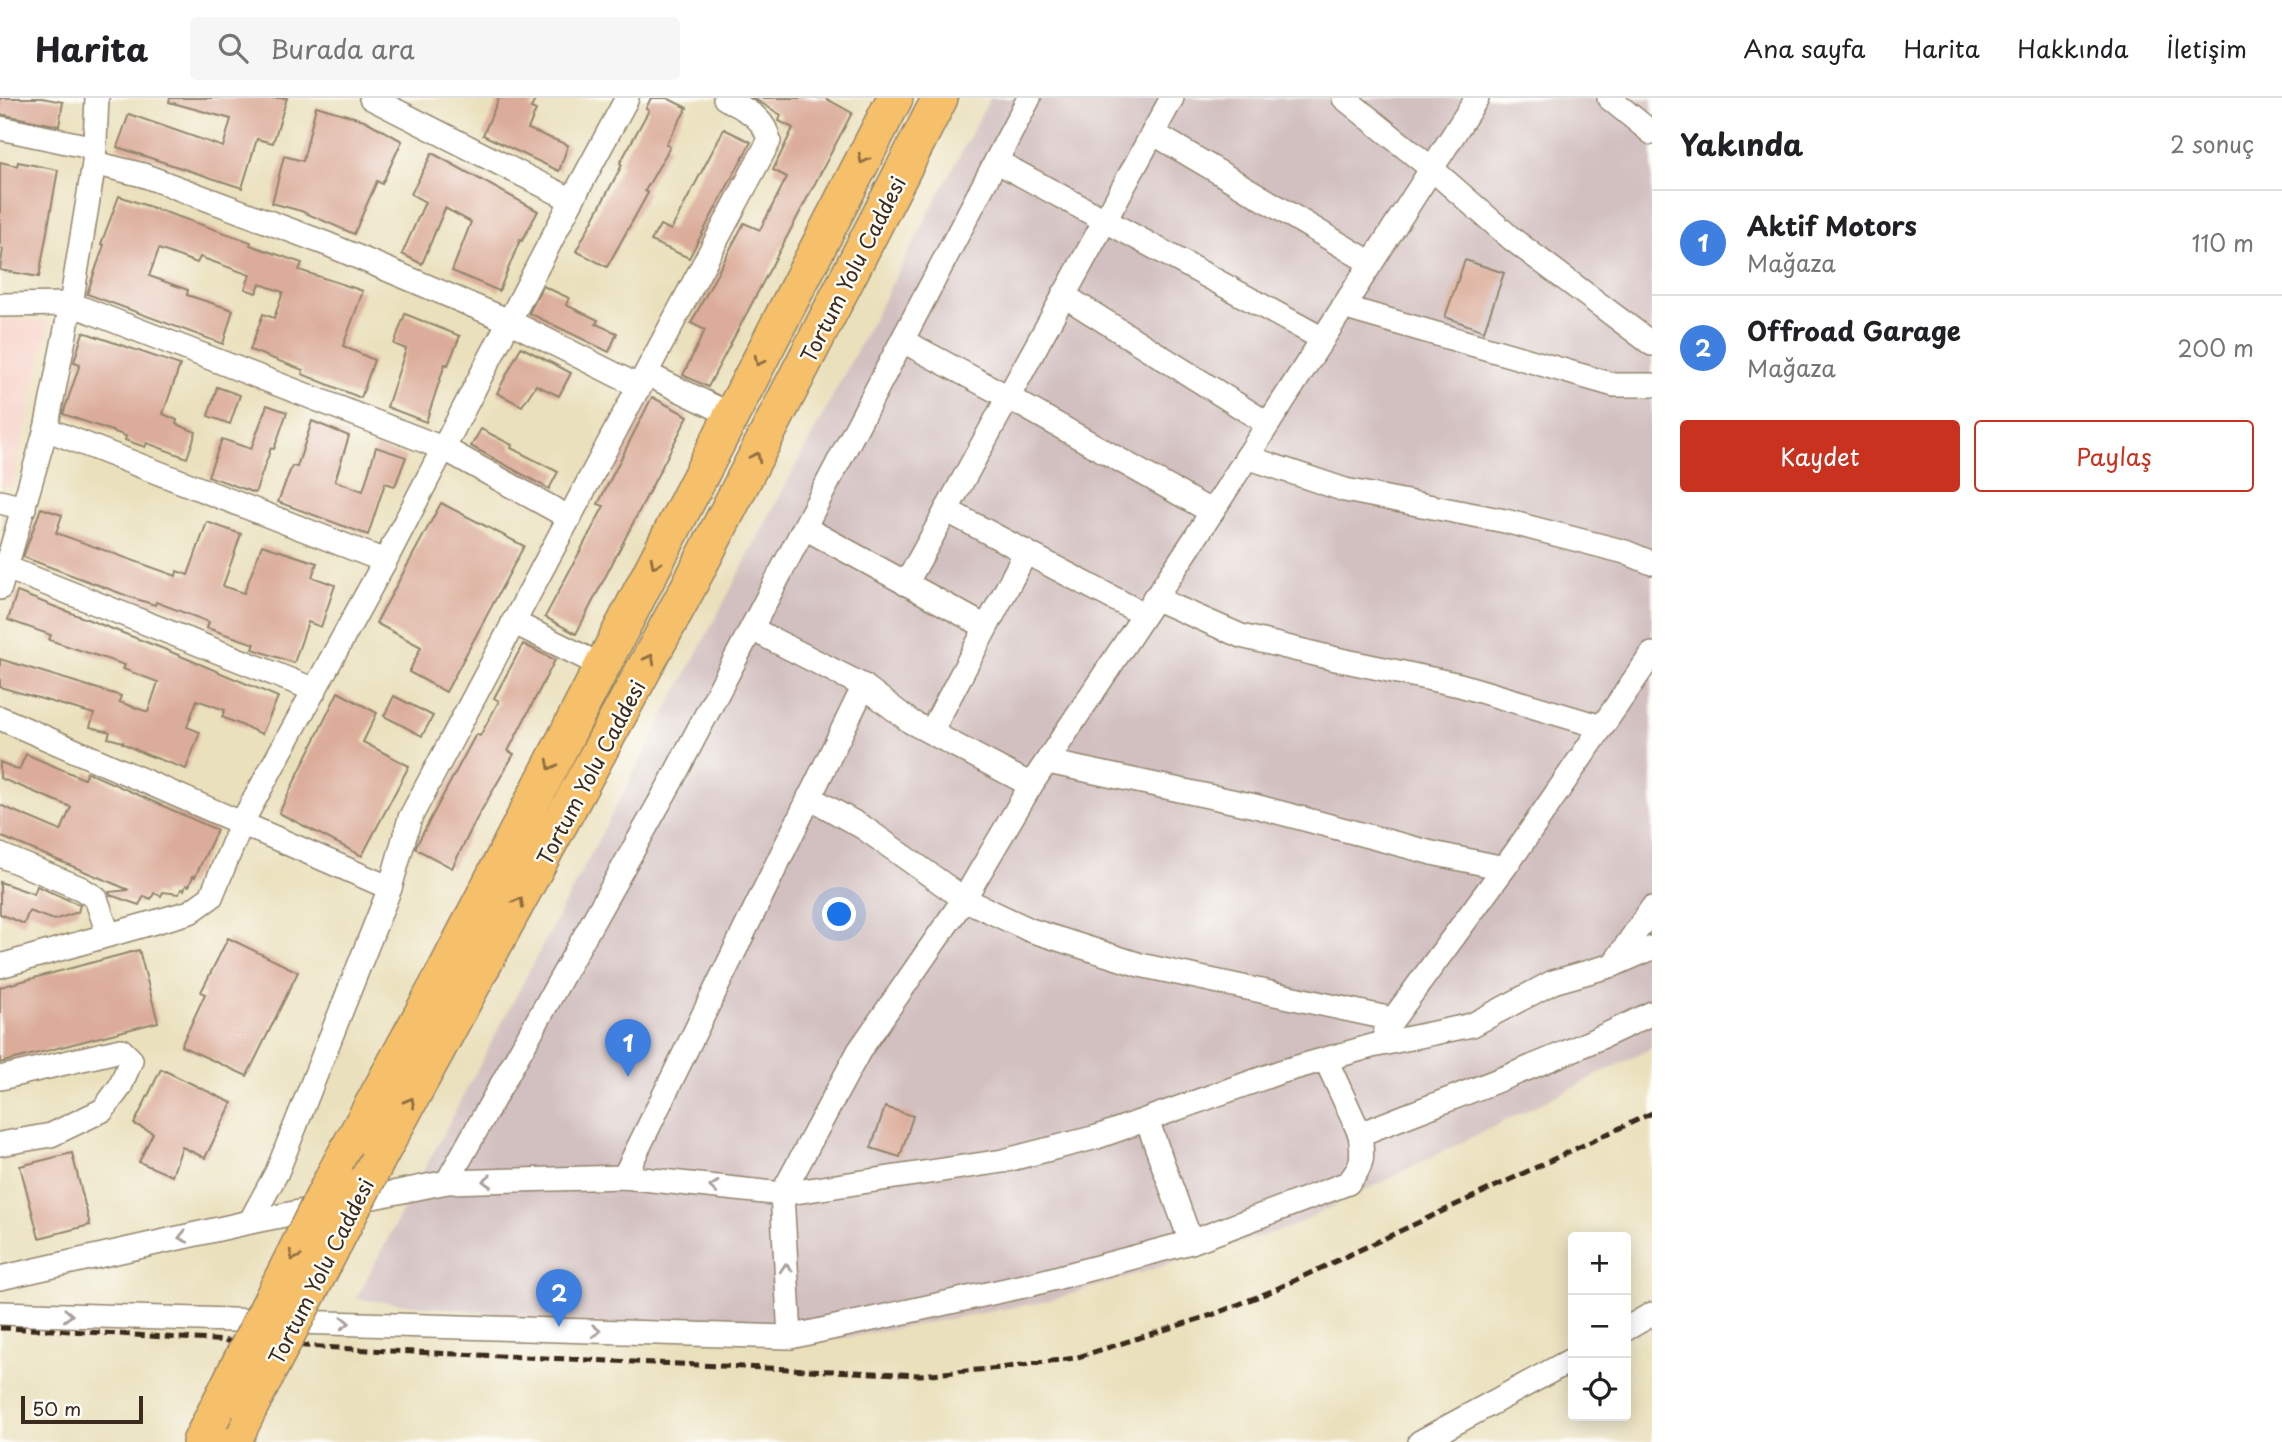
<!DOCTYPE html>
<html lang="tr">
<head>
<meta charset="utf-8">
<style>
  :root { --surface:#fff; --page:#f6f6f6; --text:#202124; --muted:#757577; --line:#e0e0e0; --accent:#c8321e }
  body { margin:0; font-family:"Playpen Sans",sans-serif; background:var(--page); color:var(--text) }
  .controls { position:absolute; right:21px; bottom:21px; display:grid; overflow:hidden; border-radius:7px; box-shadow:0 4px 18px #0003 }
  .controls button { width:63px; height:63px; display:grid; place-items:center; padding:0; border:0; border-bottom:2px solid var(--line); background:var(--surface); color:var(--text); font:35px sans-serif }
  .scale { position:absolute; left:21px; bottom:18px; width:122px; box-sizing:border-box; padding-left:7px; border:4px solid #3b2a1e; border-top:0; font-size:19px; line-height:24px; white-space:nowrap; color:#3b2a1e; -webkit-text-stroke:5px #fdfcf7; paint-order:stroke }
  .you { position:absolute; left:840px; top:817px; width:24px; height:24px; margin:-18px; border:5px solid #fff; border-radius:50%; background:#1a73e8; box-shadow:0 0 0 10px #1a73e833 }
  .badge { display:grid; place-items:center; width:46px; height:46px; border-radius:50%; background:var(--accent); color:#fff; font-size:23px; font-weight:700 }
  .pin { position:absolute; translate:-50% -58px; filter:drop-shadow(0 2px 4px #0008) }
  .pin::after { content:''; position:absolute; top:37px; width:24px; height:21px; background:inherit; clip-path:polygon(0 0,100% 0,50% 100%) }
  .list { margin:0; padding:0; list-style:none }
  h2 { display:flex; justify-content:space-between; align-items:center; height:91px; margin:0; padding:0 28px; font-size:30px }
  h2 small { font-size:23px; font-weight:400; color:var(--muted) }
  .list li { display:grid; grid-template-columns:46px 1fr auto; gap:21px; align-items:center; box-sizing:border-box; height:105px; padding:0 28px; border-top:2px solid var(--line) }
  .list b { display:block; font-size:26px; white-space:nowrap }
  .list p { margin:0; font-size:23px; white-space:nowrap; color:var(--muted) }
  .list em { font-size:23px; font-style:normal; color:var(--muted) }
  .actions { display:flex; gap:14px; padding:21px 28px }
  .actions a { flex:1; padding:16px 0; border:2px solid var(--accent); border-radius:7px; text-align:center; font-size:24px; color:var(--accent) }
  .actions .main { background:var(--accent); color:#fff }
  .icon { flex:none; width:38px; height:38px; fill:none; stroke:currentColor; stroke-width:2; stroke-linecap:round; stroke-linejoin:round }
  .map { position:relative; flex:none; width:1652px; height:1344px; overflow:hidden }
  header { display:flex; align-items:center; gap:42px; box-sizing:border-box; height:98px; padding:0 35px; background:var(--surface); border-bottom:2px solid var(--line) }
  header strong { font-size:33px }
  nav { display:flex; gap:38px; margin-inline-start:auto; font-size:24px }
  .search { width:490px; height:63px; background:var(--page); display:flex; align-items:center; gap:18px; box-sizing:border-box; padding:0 24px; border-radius:7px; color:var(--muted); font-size:26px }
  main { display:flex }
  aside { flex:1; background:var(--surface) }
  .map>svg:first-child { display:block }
</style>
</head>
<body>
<header>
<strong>Harita</strong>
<div class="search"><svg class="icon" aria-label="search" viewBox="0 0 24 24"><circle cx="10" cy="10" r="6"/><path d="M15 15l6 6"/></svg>Burada ara</div>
<nav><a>Ana sayfa</a><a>Harita</a><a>Hakkında</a><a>İletişim</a></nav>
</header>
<main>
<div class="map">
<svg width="1652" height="1344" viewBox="0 0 1652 1344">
  <rect width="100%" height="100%" fill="#fdfcf7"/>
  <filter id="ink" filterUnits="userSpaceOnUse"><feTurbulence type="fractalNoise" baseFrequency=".0143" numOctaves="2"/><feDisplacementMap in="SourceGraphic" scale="14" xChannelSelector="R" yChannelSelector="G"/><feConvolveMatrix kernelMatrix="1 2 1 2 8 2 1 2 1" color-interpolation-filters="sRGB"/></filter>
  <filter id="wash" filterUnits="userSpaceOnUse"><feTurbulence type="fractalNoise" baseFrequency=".00686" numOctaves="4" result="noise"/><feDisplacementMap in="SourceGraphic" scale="28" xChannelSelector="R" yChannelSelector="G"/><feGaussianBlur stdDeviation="1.57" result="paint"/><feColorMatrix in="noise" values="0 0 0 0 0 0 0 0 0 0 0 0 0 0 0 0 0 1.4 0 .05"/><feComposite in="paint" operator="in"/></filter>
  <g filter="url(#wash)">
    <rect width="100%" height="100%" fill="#eae0bc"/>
    <polygon fill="#f7d1c7" points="0,221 50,222 12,390 0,387"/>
    <polygon fill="#d2bfc0" points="990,0 1652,0 1652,950 1291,1129 1048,1203 805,1247 356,1201"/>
    <g id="blocks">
      <g fill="#dbac9a">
        <polygon points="0,0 42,0 63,4 59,28 0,16"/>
        <polygon points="170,0 287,0 273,45 257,41 242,90 117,49 129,16 223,49 231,21 169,4"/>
        <polygon points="499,0 536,0 531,10 536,12 528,31 568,47 559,73 483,37"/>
        <polygon points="651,0 667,0 687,10 666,46 670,49 645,93 648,95 607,169 576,153 622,67 620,65 649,12 646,10"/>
        <polygon points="753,0 825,0 852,15 708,289 683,277 705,232 691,225 744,125 760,132 787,79 773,72 793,30 779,23 781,17"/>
        <polygon points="316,8 364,22 402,43 382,86 377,83 354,136 301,113 272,105 284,58 303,63"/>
        <polygon points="724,31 751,44 689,160 651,143 660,127 671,132"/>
        <polygon points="432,55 538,113 522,143 520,142 499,193 452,173 471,124 445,110 422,166 402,156 425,104 411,96"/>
        <polygon points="0,64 17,68 18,64 58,72 39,179 0,172 3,151 0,150"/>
        <polygon points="119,98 251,144 250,147 302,165 299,172 363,193 343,248 374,262 361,300 302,276 303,272 250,252 263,216 274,220 283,194 260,186 256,195 245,191 250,177 200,159 197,165 159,151 149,178 188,192 187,197 233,212 223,246 87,196 104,147 101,146"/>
        <polygon points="1465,162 1504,175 1484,233 1445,219"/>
        <polygon points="543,188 569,200 566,207 598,222 596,226 617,235 609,254 529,215"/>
        <polygon points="405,216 460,238 448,267 445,266 426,324 387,309 406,251 394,246"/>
        <polygon points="83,234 180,267 163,316 177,322 176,326 196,334 187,360 147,345 145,349 125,342 126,338 63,316 80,266 74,264"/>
        <polygon points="521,249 571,275 559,298 536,287 522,308 497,295"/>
        <polygon points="217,289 240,297 230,326 208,318"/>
        <polygon points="652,299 688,318 576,536 545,519 604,408 598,406"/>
        <polygon points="267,307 287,314 274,351 271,350 255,395 208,378 222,341 251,351"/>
        <polygon points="312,323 349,338 335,383 363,393 376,349 406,359 395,388 385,385 368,437 278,404 292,368 297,369"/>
        <polygon points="481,331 512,347 511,350 558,374 549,391 471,348"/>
        <polygon points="441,405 524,448 446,594 409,574 421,549 376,525"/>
        <polygon points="41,410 62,417 56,435 176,478 177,473 188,477 207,424 241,436 223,488 244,495 262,447 317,465 312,479 335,487 321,529 308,524 294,565 253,551 255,546 207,530 209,524 156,504 155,507 133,500 23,459"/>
        <polygon points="17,494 164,551 278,599 262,636 222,619 225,612 197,602 187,629 200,634 186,671 145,656 122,645 123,644 108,640 110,634 90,629 94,616 0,589 0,561 121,598 119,604 148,614 158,584 123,571 125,567 49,542 51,537 8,522"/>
        <polygon points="523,546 555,562 508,653 514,656 477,720 452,770 416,751 416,748 476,636 480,638 499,603 494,600"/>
        <polygon points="338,594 377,615 363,644 409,668 362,758 279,715"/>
        <polygon points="394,598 433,618 422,638 384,618"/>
        <polygon points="26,656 84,681 87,674 217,732 195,779 193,778 189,788 186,787 184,792 181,791 179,796 163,794 161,798 154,795 151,801 144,798 139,807 110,797 109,794 129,792 0,738 0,707 61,733 71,709 0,680 0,664 19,672"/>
        <polygon points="0,784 34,796 37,788 80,807 78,814 54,822 29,813 24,826 0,816"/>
        <polygon points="228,840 298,874 247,978 181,948 205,896 201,894"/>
        <polygon points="139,852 158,924 0,965 0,889"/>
        <polygon points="161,971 232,1005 205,1060 182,1049 172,1078 139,1064 153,1035 134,1026"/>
        <polygon points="885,1009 913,1018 900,1059 871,1050"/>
        <polygon points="72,1055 90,1127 39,1140 20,1068"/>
      </g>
    </g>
  </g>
  <g filter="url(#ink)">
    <use href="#blocks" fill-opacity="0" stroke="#92856d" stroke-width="2"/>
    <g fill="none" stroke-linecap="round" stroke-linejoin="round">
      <defs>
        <g id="minor">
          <polyline points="371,0 572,102"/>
          <polyline points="1344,0 1432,71 1512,141 1652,246"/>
          <polyline points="1609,0 1652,35"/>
          <polyline points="0,30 95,50"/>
          <polyline points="1153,35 1371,165"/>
          <polyline points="996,63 1323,241"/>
          <polyline points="94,65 143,77 327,146 509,223 640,289"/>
          <polyline points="1063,197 1268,326"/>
          <polyline points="0,207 71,206 445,351 570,420"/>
          <polyline points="1343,209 1614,287 1652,287"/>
          <polyline points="903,243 1008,299 1212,414"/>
          <polyline points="647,276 731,317"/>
          <polyline points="46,331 385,463"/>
          <polyline points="1247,359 1345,392 1505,423 1625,454 1652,465"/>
          <polyline points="0,404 24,410"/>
          <polyline points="946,412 1143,516"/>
          <polyline points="805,430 986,529"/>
          <polyline points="7,470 315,592"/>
          <polyline points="906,486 1172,0"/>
          <polyline points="0,490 46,331 71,206 94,65 97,0"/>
          <polyline points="1154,500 1241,538 1336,561 1460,587 1602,629"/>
          <polyline points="513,524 602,568"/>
          <polyline points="752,531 864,588 911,624 1031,687"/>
          <polyline points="0,620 390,790"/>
          <polyline points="931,634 1026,454"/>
          <polyline points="1048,664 1255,708 1432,755 1504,770"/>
          <polyline points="809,699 864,730 964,801 1030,832 1140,867 1392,921"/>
          <polyline points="0,757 80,790 96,800 108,836"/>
          <polyline points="1613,867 1652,810"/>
          <polyline points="0,868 190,814 211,799 242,724 385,463 572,102 627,0"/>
          <polyline points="1385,932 1516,754 1652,556"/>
          <polyline points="1326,962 1360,1036"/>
          <polyline points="0,980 121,952 131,962 120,989 103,1012 51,1037 0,1046"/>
          <polyline points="1147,1022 1191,1144"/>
          <polyline points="624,1079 864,588"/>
          <polyline points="447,1084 671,684 1029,0"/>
          <path d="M250 1124 277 1074 390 790 410 720 769 43C765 19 744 11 725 0"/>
          <polyline points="0,1180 250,1124 447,1084 624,1079 782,1096 1003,1063 1097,1039 1280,974 1372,948 1472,927 1553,884 1613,867 1652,850"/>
          <path d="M0 1215 790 1239 1033 1186 1191 1144 1348 1085C1364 1067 1363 1059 1360 1036 1458 997 1558 962 1652 915"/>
          <polyline points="1626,1231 1652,1216"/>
          <polyline points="790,1239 782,1096 859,953 964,801 1031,687 1192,445 1477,0"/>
          <polyline points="1420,1344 1573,1261"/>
        </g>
        <g id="highway">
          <polyline points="377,1063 689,488 940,0"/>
          <polyline points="335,1075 443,877 895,0"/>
          <polyline points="200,1344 211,1322"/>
          <polyline points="233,1344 249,1311"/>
        </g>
      </defs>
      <use href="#minor" stroke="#92856d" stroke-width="26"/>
      <use href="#highway" stroke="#92856d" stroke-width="38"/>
      <use href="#minor" stroke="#fff" stroke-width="23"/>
      <use href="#highway" stroke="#f6c06b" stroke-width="35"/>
      <polyline stroke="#3b2a1e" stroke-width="5" stroke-dasharray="10 5" stroke-linecap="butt" points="0,1230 55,1232 369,1252 920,1277 1000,1270 1075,1260 1212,1217 1272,1193 1652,1015"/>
      <defs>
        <g id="highway-bridge">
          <polyline points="249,1311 377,1063"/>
          <polyline points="211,1322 335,1075"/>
        </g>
      </defs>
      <use href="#highway-bridge" stroke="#92856d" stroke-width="38" stroke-linecap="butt"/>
      <use href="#highway-bridge" stroke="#f6c06b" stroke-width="35"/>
    </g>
    <defs><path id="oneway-chevron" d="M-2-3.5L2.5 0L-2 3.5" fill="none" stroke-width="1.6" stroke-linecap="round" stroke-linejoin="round" transform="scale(1.75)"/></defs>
    <g stroke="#8f6e41">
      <use href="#oneway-chevron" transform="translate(863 61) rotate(117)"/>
      <use href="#oneway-chevron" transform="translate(759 263) rotate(117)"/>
      <use href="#oneway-chevron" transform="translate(756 359) rotate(-63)"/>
      <use href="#oneway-chevron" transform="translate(655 465) rotate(117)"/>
      <use href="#oneway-chevron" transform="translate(650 561) rotate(-62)"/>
      <use href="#oneway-chevron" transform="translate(551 667) rotate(117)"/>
      <use href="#oneway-chevron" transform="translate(519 804) rotate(-61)"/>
      <use href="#oneway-chevron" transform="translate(410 1004) rotate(-61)"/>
      <use href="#oneway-chevron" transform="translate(294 1158) rotate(117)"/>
    </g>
    <g stroke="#a79f9a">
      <use href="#oneway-chevron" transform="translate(487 1083) rotate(178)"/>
      <use href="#oneway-chevron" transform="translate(714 1089) rotate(-174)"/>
      <use href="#oneway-chevron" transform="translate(183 1139) rotate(167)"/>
      <use href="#oneway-chevron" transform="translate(786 1170) rotate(-94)"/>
      <use href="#oneway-chevron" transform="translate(68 1217) rotate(2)"/>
      <use href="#oneway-chevron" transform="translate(345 1225) rotate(2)"/>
      <use href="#oneway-chevron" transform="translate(596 1233) rotate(2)"/>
    </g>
  </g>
  <g text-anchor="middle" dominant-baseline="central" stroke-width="5" stroke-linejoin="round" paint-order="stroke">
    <g font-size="21" fill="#3b2a1e" stroke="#fdfcf7">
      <text transform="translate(852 171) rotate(-63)">Tortum Yolu Caddesi</text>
      <text transform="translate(590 674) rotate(-62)">Tortum Yolu Caddesi</text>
      <text transform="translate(320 1173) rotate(-63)">Tortum Yolu Caddesi</text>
    </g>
  </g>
</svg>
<div class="controls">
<button>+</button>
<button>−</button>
<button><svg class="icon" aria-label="locate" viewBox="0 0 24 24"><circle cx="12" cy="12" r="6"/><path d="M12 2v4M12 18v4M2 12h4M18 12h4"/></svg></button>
</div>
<div class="scale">50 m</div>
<div class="you"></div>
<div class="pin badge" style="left:628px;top:979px;background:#3f7fe0">1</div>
<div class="pin badge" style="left:559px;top:1229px;background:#3f7fe0">2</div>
</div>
<aside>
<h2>Yakında<small>2 sonuç</small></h2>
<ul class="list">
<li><span class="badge" style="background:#3f7fe0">1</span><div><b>Aktif Motors</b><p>Mağaza</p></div><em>110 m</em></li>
<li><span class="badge" style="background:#3f7fe0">2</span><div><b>Offroad Garage</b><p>Mağaza</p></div><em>200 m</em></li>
</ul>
<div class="actions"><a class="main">Kaydet</a><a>Paylaş</a></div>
</aside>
</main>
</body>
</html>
